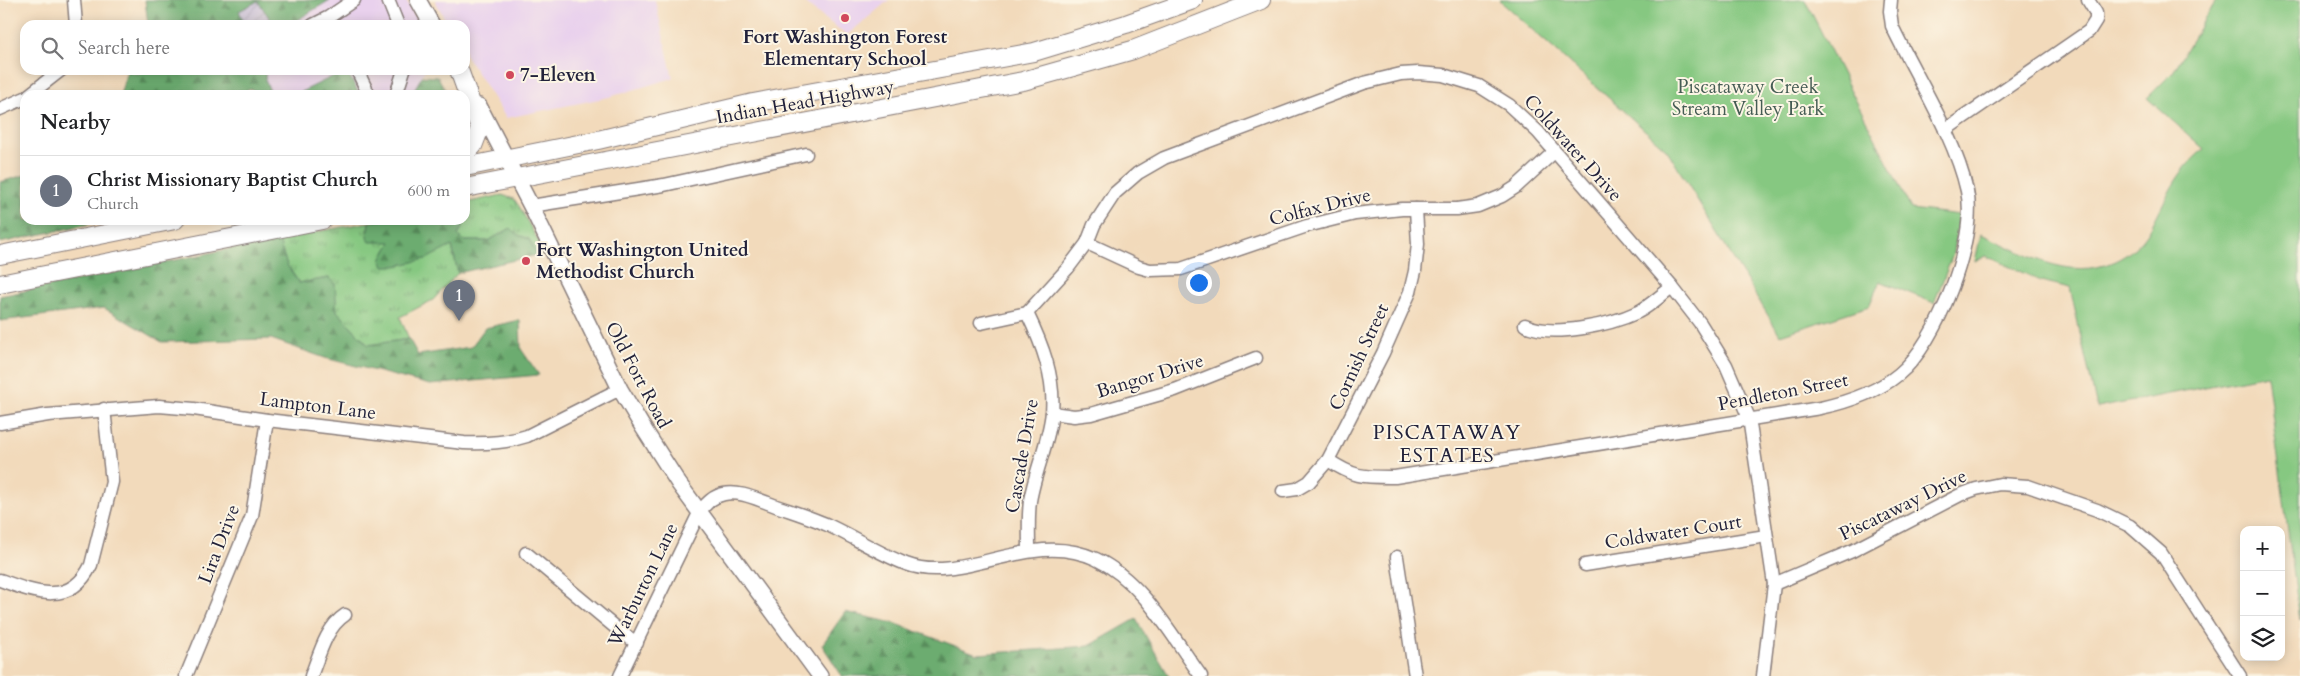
<!DOCTYPE html>
<html lang="en">
<head>
<meta charset="utf-8">
<style>
  :root { --surface:#fff; --page:#f2f2f2; --text:#202124; --muted:#757577; --line:#e0e0e0; --accent:#ea580c }
  body { margin:0; font-family:Cardo,serif; background:var(--page); color:var(--text) }
  .controls { position:absolute; right:15px; bottom:15px; display:grid; overflow:hidden; border-radius:10px; box-shadow:0 2px 12px #0003 }
  .controls button { width:45px; height:45px; display:grid; place-items:center; padding:0; border:0; border-bottom:1px solid var(--line); background:var(--surface); color:var(--text); font:25px sans-serif }
  .you { position:absolute; left:1198px; top:282px; width:18px; height:18px; margin:-12px; border:4px solid #fff; border-radius:50%; background:#1a73e8; box-shadow:0 0 0 8px #1a73e833 }
  .badge { display:grid; place-items:center; width:32px; height:32px; border-radius:50%; background:var(--accent); color:#fff; font-size:16px; font-weight:700 }
  .pin { position:absolute; translate:-50% -41px; filter:drop-shadow(0 1px 2px #0008) }
  .pin::after { content:''; position:absolute; top:26px; width:18px; height:15px; background:inherit; clip-path:polygon(0 0,100% 0,50% 100%) }
  .list { margin:0; padding:0; list-style:none }
  h2 { display:flex; justify-content:space-between; align-items:center; height:65px; margin:0; padding:0 20px; font-size:21px }
  h2 small { font-size:16px; font-weight:400; color:var(--muted) }
  .list li { display:grid; grid-template-columns:32px 1fr auto; gap:15px; align-items:center; box-sizing:border-box; height:70px; padding:0 20px; border-top:1px solid var(--line) }
  .list b { display:block; font-size:19px; white-space:nowrap }
  .list p { margin:0; font-size:16px; white-space:nowrap; color:var(--muted) }
  .list em { font-size:16px; font-style:normal; color:var(--muted) }
  .icon { flex:none; width:28px; height:28px; fill:none; stroke:currentColor; stroke-width:2; stroke-linecap:round; stroke-linejoin:round }
  .map { position:relative; flex:none; width:2300px; height:676px; overflow:hidden }
  .search { position:absolute; background:var(--surface); box-shadow:0 2px 12px #0003; left:20px; top:20px; width:450px; height:55px; display:flex; align-items:center; gap:12px; box-sizing:border-box; padding:0 18px; border-radius:15px; color:var(--muted); font-size:19px }
  .panel { position:absolute; background:var(--surface); box-shadow:0 2px 12px #0003; left:20px; top:90px; width:450px; height:135px; border-radius:15px }
  .map>svg:first-child { display:block }
</style>
</head>
<body>
<div class="map">
<svg width="2300" height="676" viewBox="0 0 2300 676">
  <defs>
    <pattern id="industrial-furrows" width="10" height="10" patternUnits="userSpaceOnUse" patternTransform="scale(1.25)"><rect width="10" height="10" fill="#c9bfd7"/><path d="M-1 1l2-2M0 10L10 0M9 11l2-2" fill="none" stroke="#aca4b9"/></pattern>
    <pattern id="grass-tufts" width="24" height="20" patternUnits="userSpaceOnUse" patternTransform="scale(1.25)"><rect width="24" height="20" fill="#86c881"/><path d="M3 7l-1-3M5 7V3M7 7l1-3M15 17l-1-3M17 17v-4M19 17l1-3" fill="none" stroke="#6da26b"/></pattern>
    <pattern id="forest-firs" width="22" height="20" patternUnits="userSpaceOnUse" patternTransform="scale(1.25)"><rect width="22" height="20" fill="#6cac6f"/><path d="M5 1l3.5 6h-7zM16 11l3.5 6h-7z" fill="#588c5c"/></pattern>
  </defs>
  <rect width="100%" height="100%" fill="#fcf5e5"/>
  <filter id="ink" filterUnits="userSpaceOnUse"><feTurbulence type="fractalNoise" baseFrequency=".02" numOctaves="2"/><feDisplacementMap in="SourceGraphic" scale="10" xChannelSelector="R" yChannelSelector="G"/><feConvolveMatrix kernelMatrix="1 2 1 2 8 2 1 2 1" color-interpolation-filters="sRGB"/></filter>
  <filter id="wash" filterUnits="userSpaceOnUse"><feTurbulence type="fractalNoise" baseFrequency=".0096" numOctaves="4" result="noise"/><feDisplacementMap in="SourceGraphic" scale="20" xChannelSelector="R" yChannelSelector="G"/><feGaussianBlur stdDeviation="1.12" result="paint"/><feColorMatrix in="noise" values="0 0 0 0 0 0 0 0 0 0 0 0 0 0 0 0 0 1.4 0 .05"/><feComposite in="paint" operator="in"/></filter>
  <g filter="url(#wash)">
    <rect width="100%" height="100%" fill="#f2dabb"/>
    <g fill="#e9d1ed">
      <polygon points="330,0 406,0 420,25 289,25"/>
      <polygon points="435,0 655,0 673,78 609,97 506,118 465,54 465,25 448,25"/>
      <polygon points="800,0 889,0 847,35"/>
      <polygon points="266,70 425,70 411,95 360,95 346,70 295,95 272,95 265,80"/>
    </g>
    <polygon fill="url(#industrial-furrows)" points="258,1 274,25 245,25 239,11"/>
    <g fill="url(#grass-tufts)" stroke="#54755e">
      <polygon points="502,195 514,199 519,206 545,253 537,255 529,239 518,235 511,228 488,241 464,241 458,235 467,218 465,203"/>
      <polygon points="369,222 367,237 392,242 385,252 452,246 458,273 433,300 400,317 409,339 368,345 337,311 329,278 299,283 287,265 278,239"/>
    </g>
    <g fill="url(#forest-firs)" stroke="#476755">
      <polygon points="145,0 330,0 289,25 274,25 258,1 239,11 245,25 148,25"/>
      <polygon points="141,70 266,70 265,80 272,95 260,95 252,89 244,91 241,95 120,95 127,71 139,74"/>
      <polygon points="346,70 360,95 295,95"/>
      <polygon points="422,76 438,77 448,95 411,95"/>
      <polygon points="25,175 25,220 108,220 0,243 0,182"/>
      <polygon points="465,207 467,218 458,235 464,241 488,241 511,228 518,235 529,239 537,255 458,273 452,246 426,259 396,266 384,266 381,260 391,242 370,242 367,237 369,222 380,220 465,220"/>
      <polygon points="278,239 287,265 299,283 329,278 335,284 337,311 368,345 409,339 418,355 471,347 485,328 520,320 521,349 539,375 430,385 325,358 271,339 162,342 104,308 0,321 0,296"/>
      <polygon points="845,612 894,623 977,654 1089,646 1136,619 1169,676 842,676 822,645"/>
    </g>
    <g fill="#86c881" stroke="#54755e">
      <polygon points="1499,0 1805,0 1911,209 1960,215 1954,252 1934,303 1880,281 1869,306 1780,335 1667,150"/>
      <path d="M2216 0H2300V621L2267 375 2097 408 2070 288 2041 281 1986 256 1975 261 1981 234C2023 252 2068 283 2115 261 2128 255 2141 244 2149 231 2166 200 2175 172 2204 149L2147 98 2173 72Z"/>
    </g>
  </g>
  <g filter="url(#ink)">
    <g fill="none" stroke-linecap="round" stroke-linejoin="round">
      <defs>
        <g id="minor">
          <polyline points="74,0 76,25"/>
          <polyline points="388,0 398,25"/>
          <polyline points="313,25 329,17 354,0"/>
          <polyline points="357,70 369,95"/>
          <polyline points="29,95 61,70"/>
          <polyline points="396,95 404,70"/>
          <polyline points="0,109 25,98"/>
          <polyline points="1945,130 2089,31 2096,20 2096,13 2088,0"/>
          <polyline points="531,206 664,185 806,154"/>
          <polyline points="1087,243 1139,267 1150,270 1181,269 1307,226 1355,214 1402,209 1457,209 1478,206 1502,196 1516,187 1554,152"/>
          <path d="M1027 313C1042 344 1055 377 1052 412 1049 442 1035 471 1030 501 1028 517 1029 534 1029 551"/>
          <polyline points="981,323 1027,313 1068,268 1087,243 1094,225 1115,193 1138,173 1164,158 1364,83 1401,74 1418,73 1443,75 1479,86 1509,105 1538,132 1672,287 1700,323 1726,365 1749,418 1774,584 1763,676"/>
          <path d="M1525 325C1553 338 1610 325 1638 312 1650 306 1661 295 1672 287"/>
          <polyline points="1052,413 1074,416 1091,414 1175,390 1256,358"/>
          <path d="M0 423 48 415 159 406 194 409 267 420 464 443C486 444 506 443 527 436L620 389"/>
          <path d="M1328 460C1355 478 1363 477 1395 477L1820 408C1848 402 1876 393 1899 374 1937 343 1978 239 1967 191 1955 136 1916 77 1892 26L1890 11 1891 0"/>
          <polyline points="1283,491 1297,489 1309,482 1328,460 1383,353 1410,292 1415,271 1418,244 1416,209"/>
          <polyline points="526,553 622,633 637,643"/>
          <polyline points="1397,557 1415,676"/>
          <polyline points="1585,565 1766,536"/>
          <path d="M0 580C35 593 71 607 91 565L112 482 104 409"/>
          <polyline points="1774,584 1852,551 1960,495 1976,489 2000,484 2028,486 2097,510 2130,526 2161,553 2240,676"/>
          <polyline points="186,676 252,516 267,420"/>
          <path d="M311 676C319 656 326 627 345 615"/>
          <path d="M620 676 700 511C707 503 713 496 724 494 739 491 754 498 768 503 789 511 811 517 832 527 857 539 880 554 906 564 964 586 1030 528 1096 559 1143 581 1171 635 1201 676"/>
        </g>
        <g id="major">
          <polyline points="418,0 432,25"/>
          <polyline points="479,106 531,206 620,389 642,426 679,484 820,676"/>
        </g>
        <g id="highway">
          <polyline points="459,70 480,128 473,146 465,152"/>
          <polyline points="465,167 598,140 753,103 1034,52 1126,24 1193,0"/>
          <polyline points="465,188 1023,81 1133,50 1261,0"/>
          <polyline points="0,255 175,220"/>
          <polyline points="0,284 322,220"/>
        </g>
      </defs>
      <use href="#minor" stroke="#8a7e7b" stroke-width="15"/>
      <use href="#major" stroke="#8a7e7b" stroke-width="18"/>
      <use href="#highway" stroke="#8a7e7b" stroke-width="20"/>
      <use href="#minor" stroke="#fff" stroke-width="12"/>
      <use href="#major" stroke="#fff" stroke-width="15"/>
      <use href="#highway" stroke="#fff" stroke-width="18"/>
    </g>
  </g>
  <g fill="#d1495b" stroke="#fcf5e5" stroke-width="2">
    <circle cx="845" cy="18" r="5"/>
    <circle cx="510" cy="75" r="5"/>
    <circle cx="526" cy="261" r="5"/>
  </g>
  <g text-anchor="middle" dominant-baseline="central" stroke-width="4" stroke-linejoin="round" paint-order="stroke">
    <g font-size="19" font-weight="bold" fill="#22223b" stroke="#fcf5e5" text-anchor="start">
      <text x="845" y="37" text-anchor="middle">Fort Washington Forest<tspan x="845" dy="22">Elementary School</tspan></text>
      <text x="520" y="75">7-Eleven</text>
      <text x="536" y="250">Fort Washington United<tspan x="536" dy="22">Methodist Church</tspan></text>
    </g>
    <g font-size="19" fill="#455c54" stroke="#fcf5e5">
      <text x="1748" y="87">Piscataway Creek<tspan x="1748" dy="22">Stream Valley Park</tspan></text>
    </g>
    <g font-size="19" fill="#22223b" stroke="#fcf5e5">
      <text transform="translate(805 102) rotate(-10)">Indian Head Highway</text>
      <text transform="translate(1573 148) rotate(48)">Coldwater Drive</text>
      <text transform="translate(1320 207) rotate(-14)">Colfax Drive</text>
      <text transform="translate(1359 357) rotate(-65)">Cornish Street</text>
      <text transform="translate(638 375) rotate(62)">Old Fort Road</text>
      <text transform="translate(1150 376) rotate(-17)">Bangor Drive</text>
      <text transform="translate(1783 392) rotate(-11)">Pendleton Street</text>
      <text transform="translate(318 406) rotate(7)">Lampton Lane</text>
      <text transform="translate(1022 456) rotate(-80)">Cascade Drive</text>
      <text transform="translate(1903 505) rotate(-26)">Piscataway Drive</text>
      <text transform="translate(1673 532) rotate(-9)">Coldwater Court</text>
      <text transform="translate(219 544) rotate(-69)">Lira Drive</text>
      <text transform="translate(643 585) rotate(-64)">Warburton Lane</text>
    </g>
    <g font-size="20" letter-spacing="1" fill="#22223b" stroke="#fcf5e5">
      <text x="1447" y="432">PISCATAWAY<tspan x="1447" dy="23">ESTATES</tspan></text>
    </g>
  </g>
</svg>
<div class="controls">
<button>+</button>
<button>−</button>
<button><svg class="icon" aria-label="layers" viewBox="0 0 24 24"><path d="M12 4l9 5-9 5-9-5zM3 14l9 5 9-5"/></svg></button>
</div>
<div class="you"></div>
<div class="pin badge" style="left:459px;top:321px;background:#6b7280">1</div>
<div class="search"><svg class="icon" aria-label="search" viewBox="0 0 24 24"><circle cx="10" cy="10" r="6"/><path d="M15 15l6 6"/></svg>Search here</div>
<section class="panel">
<h2>Nearby<small></small></h2>
<ul class="list">
<li><span class="badge" style="background:#6b7280">1</span><div><b>Christ Missionary Baptist Church</b><p>Church</p></div><em>600 m</em></li>
</ul>
</section>
</div>
</body>
</html>
